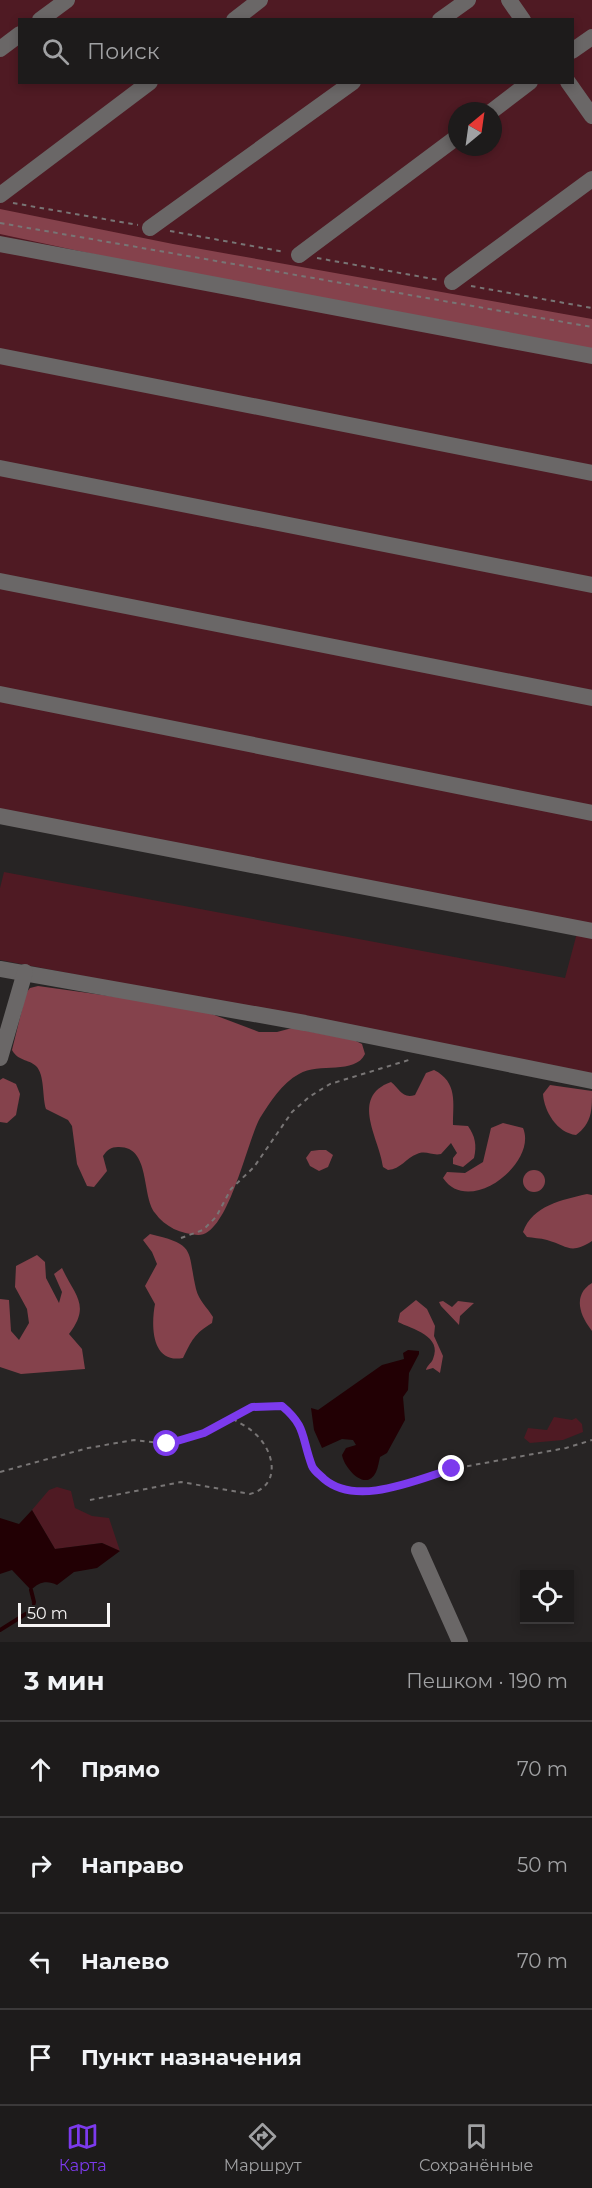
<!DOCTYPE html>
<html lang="ru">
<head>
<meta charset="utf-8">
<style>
  :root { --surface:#1d1b1b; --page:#2a2828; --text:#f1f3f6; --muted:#a0a1a3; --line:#3b393a; --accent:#7c3aed }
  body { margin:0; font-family:Montserrat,sans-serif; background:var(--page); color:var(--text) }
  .controls { position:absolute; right:18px; bottom:18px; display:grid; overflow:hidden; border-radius:0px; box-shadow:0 3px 9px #0003 }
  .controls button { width:54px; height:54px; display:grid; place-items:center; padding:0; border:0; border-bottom:2px solid var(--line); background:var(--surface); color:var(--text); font:30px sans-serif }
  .compass { position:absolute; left:448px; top:102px; width:54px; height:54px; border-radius:50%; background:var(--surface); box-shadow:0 3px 9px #0003; rotate:29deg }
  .scale { position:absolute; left:18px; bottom:15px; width:92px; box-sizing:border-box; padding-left:6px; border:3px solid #f6f4f4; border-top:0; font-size:16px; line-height:21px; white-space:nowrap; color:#f6f4f4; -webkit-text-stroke:4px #272424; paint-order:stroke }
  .stop { position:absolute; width:18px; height:18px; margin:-14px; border:4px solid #7c3aed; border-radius:50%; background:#fff }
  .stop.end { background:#7c3aed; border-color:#fff; box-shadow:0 2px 6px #0008 }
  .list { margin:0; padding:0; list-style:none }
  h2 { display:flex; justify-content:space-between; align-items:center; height:78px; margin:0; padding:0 24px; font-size:26px }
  h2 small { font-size:20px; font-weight:400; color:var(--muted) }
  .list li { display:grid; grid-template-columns:39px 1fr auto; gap:18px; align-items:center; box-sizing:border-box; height:96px; padding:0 24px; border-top:2px solid var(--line) }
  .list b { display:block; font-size:22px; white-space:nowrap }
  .list em { font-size:20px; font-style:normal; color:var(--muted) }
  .icon { flex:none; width:33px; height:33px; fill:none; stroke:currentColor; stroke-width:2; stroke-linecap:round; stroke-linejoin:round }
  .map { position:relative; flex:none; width:592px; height:1642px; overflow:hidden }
  .search { position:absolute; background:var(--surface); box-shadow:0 3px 9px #0003; left:18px; right:18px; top:18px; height:66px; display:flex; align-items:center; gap:15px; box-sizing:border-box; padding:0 21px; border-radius:0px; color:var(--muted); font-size:22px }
  .sheet { height:462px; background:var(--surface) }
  nav { display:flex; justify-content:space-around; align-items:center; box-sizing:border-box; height:84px; border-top:2px solid var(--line); background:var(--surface); font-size:16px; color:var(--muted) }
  nav a { display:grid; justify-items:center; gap:3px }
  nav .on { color:var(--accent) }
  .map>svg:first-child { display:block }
</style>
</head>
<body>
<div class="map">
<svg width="592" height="1642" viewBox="0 0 592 1642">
  <rect width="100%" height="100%" fill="#272424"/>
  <g fill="#4f1a23" fill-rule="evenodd">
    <path d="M0 0H592V925L0 810ZM20 20H572V82H20ZM457 111H493V147H457Z"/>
    <polygon points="4,872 565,978 577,933 592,936 592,1074 0,960 0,888"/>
    <polygon points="554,1417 572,1420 576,1418 582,1424 583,1432 563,1440 530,1443 524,1438 528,1428 547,1430"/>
    <polygon points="57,1487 71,1491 75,1508 92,1516 109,1518 120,1551 102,1543 55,1549 32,1510 49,1490"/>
  </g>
  <g fill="#85424c">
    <polygon points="0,209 173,244 592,319 592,354 306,300 0,234"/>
    <path d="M38 986 196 1008 259 1032H277L292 1028 354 1040 362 1044 365 1054C355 1075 319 1062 299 1074 282 1083 270 1102 260 1118 247 1141 228 1236 198 1235 181 1234 165 1227 155 1213 141 1195 151 1146 118 1147 111 1147 107 1150 103 1156L107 1171 94 1187 87 1186 77 1164 72 1126 68 1120 46 1109C42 1097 45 1075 36 1066 28 1059 18 1061 12 1050L26 993 30 988Z"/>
    <path d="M434 1070C458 1082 453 1103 453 1125L468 1126C475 1136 477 1145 474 1158L463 1167 453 1164V1158L457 1153 451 1143 441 1154C432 1156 426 1150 417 1154 406 1158 401 1169 388 1170L383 1167C380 1139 349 1097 391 1082 400 1089 402 1099 415 1095L426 1073Z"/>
    <polygon points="3,1078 16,1084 20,1094 16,1115 7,1123 0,1122 0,1080"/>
    <path d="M550 1085 592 1091C592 1110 592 1123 576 1135 557 1133 544 1111 543 1094Z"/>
    <path d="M503 1123 523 1128C538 1163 469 1217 443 1178L447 1172 465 1173 483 1162 491 1128Z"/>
    <polygon points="319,1150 326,1150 333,1155 328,1167 319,1171 310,1166 306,1158 311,1151"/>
    <circle cx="534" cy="1181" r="11"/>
    <path d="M587 1194 592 1195V1241C570 1255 568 1246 547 1240 540 1238 533 1238 527 1237L523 1232C533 1205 562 1200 587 1194Z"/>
    <path d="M150 1234C197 1245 187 1250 196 1289 199 1301 207 1307 213 1317L212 1323C194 1334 192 1340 183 1358 151 1364 151 1325 155 1304L145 1286 157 1264 152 1252 143 1240Z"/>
    <path d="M37 1255 45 1262 46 1278 59 1303 62 1292 54 1274 62 1268C75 1296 91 1305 69 1334L82 1349 85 1369 21 1374 0 1367V1299L9 1300 11 1331 19 1340 29 1323 27 1309 15 1287 16 1266Z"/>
    <path d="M592 1283V1331C580 1316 572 1295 592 1283Z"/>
    <path d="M416 1300 427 1309 435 1326 434 1336 443 1356 440 1373 433 1368 426 1370C427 1365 431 1364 433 1359 443 1336 412 1329 398 1322L400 1313Z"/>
    <polygon points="443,1301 452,1307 458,1301 474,1303 460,1316 459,1325 441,1306 439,1302"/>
  </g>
  <g fill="#220004">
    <path d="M408 1350 419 1351V1354L409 1373 408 1390 403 1397 405 1420 387 1453 380 1457C379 1461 378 1468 376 1472 366 1493 344 1468 342 1455L346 1448 356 1445 353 1440 342 1439 322 1448 314 1430 311 1408 318 1410 382 1365 404 1359 403 1353Z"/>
    <path d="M32 1510 55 1549 102 1543 120 1551 97 1568 74 1572 57 1585C47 1580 39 1582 31 1590L12 1570 0 1574V1518L19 1524Z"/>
  </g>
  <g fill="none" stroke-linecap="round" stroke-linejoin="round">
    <polyline stroke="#220004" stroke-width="4" points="0,1630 32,1610 34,1602 31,1590"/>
    <g stroke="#787575" stroke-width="2" stroke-dasharray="4.5 4.5" stroke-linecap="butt">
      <polyline points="13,203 138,225"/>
      <polyline points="0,223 592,327"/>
      <polyline points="170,231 285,252"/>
      <polyline points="317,258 439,280"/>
      <polyline points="471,286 592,308"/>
      <polyline points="181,1238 203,1230 216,1217 231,1189 254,1167 292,1112 309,1097 330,1084 412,1059"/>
      <polyline points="0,1472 88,1448 134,1440 167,1444 204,1433 252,1407 282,1406 298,1420 313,1469 332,1485 352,1491 393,1488 452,1469 566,1448 592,1440"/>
      <path d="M90 1500 181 1482 250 1494C283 1485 274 1448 252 1431 246 1426 238 1422 231 1418"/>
    </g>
    <g stroke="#6a6767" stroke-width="16">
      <polyline points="509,0 523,20"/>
      <polyline points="40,20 67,0"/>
      <polyline points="234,20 260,0"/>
      <polyline points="440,20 468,0"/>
      <polyline points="0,49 20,34"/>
      <polyline points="572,51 592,37"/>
      <polyline points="568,82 592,116"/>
      <polyline points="492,111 530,82"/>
      <polyline points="0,195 150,82"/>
      <polyline points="150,228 353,82"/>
      <polyline points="0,244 592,356"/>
      <polyline points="299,255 457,137"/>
      <polyline points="452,282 592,179"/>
      <polyline points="0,356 592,473"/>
      <polyline points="0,468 592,585"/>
      <polyline points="0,581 592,698"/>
      <polyline points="0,694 592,813"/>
      <polyline points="0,816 592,931"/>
      <polyline points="0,969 305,1023 592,1081"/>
      <polyline points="0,1058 25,972"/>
      <polyline points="419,1550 460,1642"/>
    </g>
  </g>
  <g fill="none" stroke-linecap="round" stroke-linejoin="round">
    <path stroke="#7c3aed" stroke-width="8" d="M167 1444 204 1433 252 1407 282 1406C307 1427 301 1437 312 1466 314 1471 320 1475 324 1479 357 1507 416 1480 452 1469"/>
  </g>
</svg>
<div class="controls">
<button><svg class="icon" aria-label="locate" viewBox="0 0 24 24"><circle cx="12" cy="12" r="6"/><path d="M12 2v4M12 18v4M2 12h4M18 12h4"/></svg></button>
</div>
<svg class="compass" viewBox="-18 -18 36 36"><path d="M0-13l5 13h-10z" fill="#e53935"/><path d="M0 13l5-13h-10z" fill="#a0a1a3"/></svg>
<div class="scale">50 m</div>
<div class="stop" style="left:167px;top:1444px"></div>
<div class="stop end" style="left:452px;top:1469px"></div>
<div class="search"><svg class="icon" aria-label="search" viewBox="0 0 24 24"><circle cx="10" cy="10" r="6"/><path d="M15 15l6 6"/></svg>Поиск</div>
</div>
<section class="sheet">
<h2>3 мин<small>Пешком · 190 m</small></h2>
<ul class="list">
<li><svg class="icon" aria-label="ahead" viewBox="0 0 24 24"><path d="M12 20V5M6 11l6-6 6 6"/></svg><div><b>Прямо</b></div><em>70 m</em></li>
<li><svg class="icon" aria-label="right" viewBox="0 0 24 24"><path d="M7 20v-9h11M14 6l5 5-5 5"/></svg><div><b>Направо</b></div><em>50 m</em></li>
<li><svg class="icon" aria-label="left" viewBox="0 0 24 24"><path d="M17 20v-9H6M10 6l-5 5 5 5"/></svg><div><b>Налево</b></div><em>70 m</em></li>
<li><svg class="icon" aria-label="arrive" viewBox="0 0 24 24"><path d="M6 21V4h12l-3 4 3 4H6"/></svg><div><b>Пункт назначения</b></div></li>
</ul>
</section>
<nav>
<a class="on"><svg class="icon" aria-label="map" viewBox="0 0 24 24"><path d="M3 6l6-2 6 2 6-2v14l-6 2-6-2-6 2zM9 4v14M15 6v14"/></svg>Карта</a>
<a><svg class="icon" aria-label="directions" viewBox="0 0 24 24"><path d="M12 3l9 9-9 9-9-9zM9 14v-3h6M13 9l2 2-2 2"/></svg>Маршрут</a>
<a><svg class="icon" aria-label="saved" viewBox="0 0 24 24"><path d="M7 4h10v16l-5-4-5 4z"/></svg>Сохранённые</a>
</nav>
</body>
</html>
